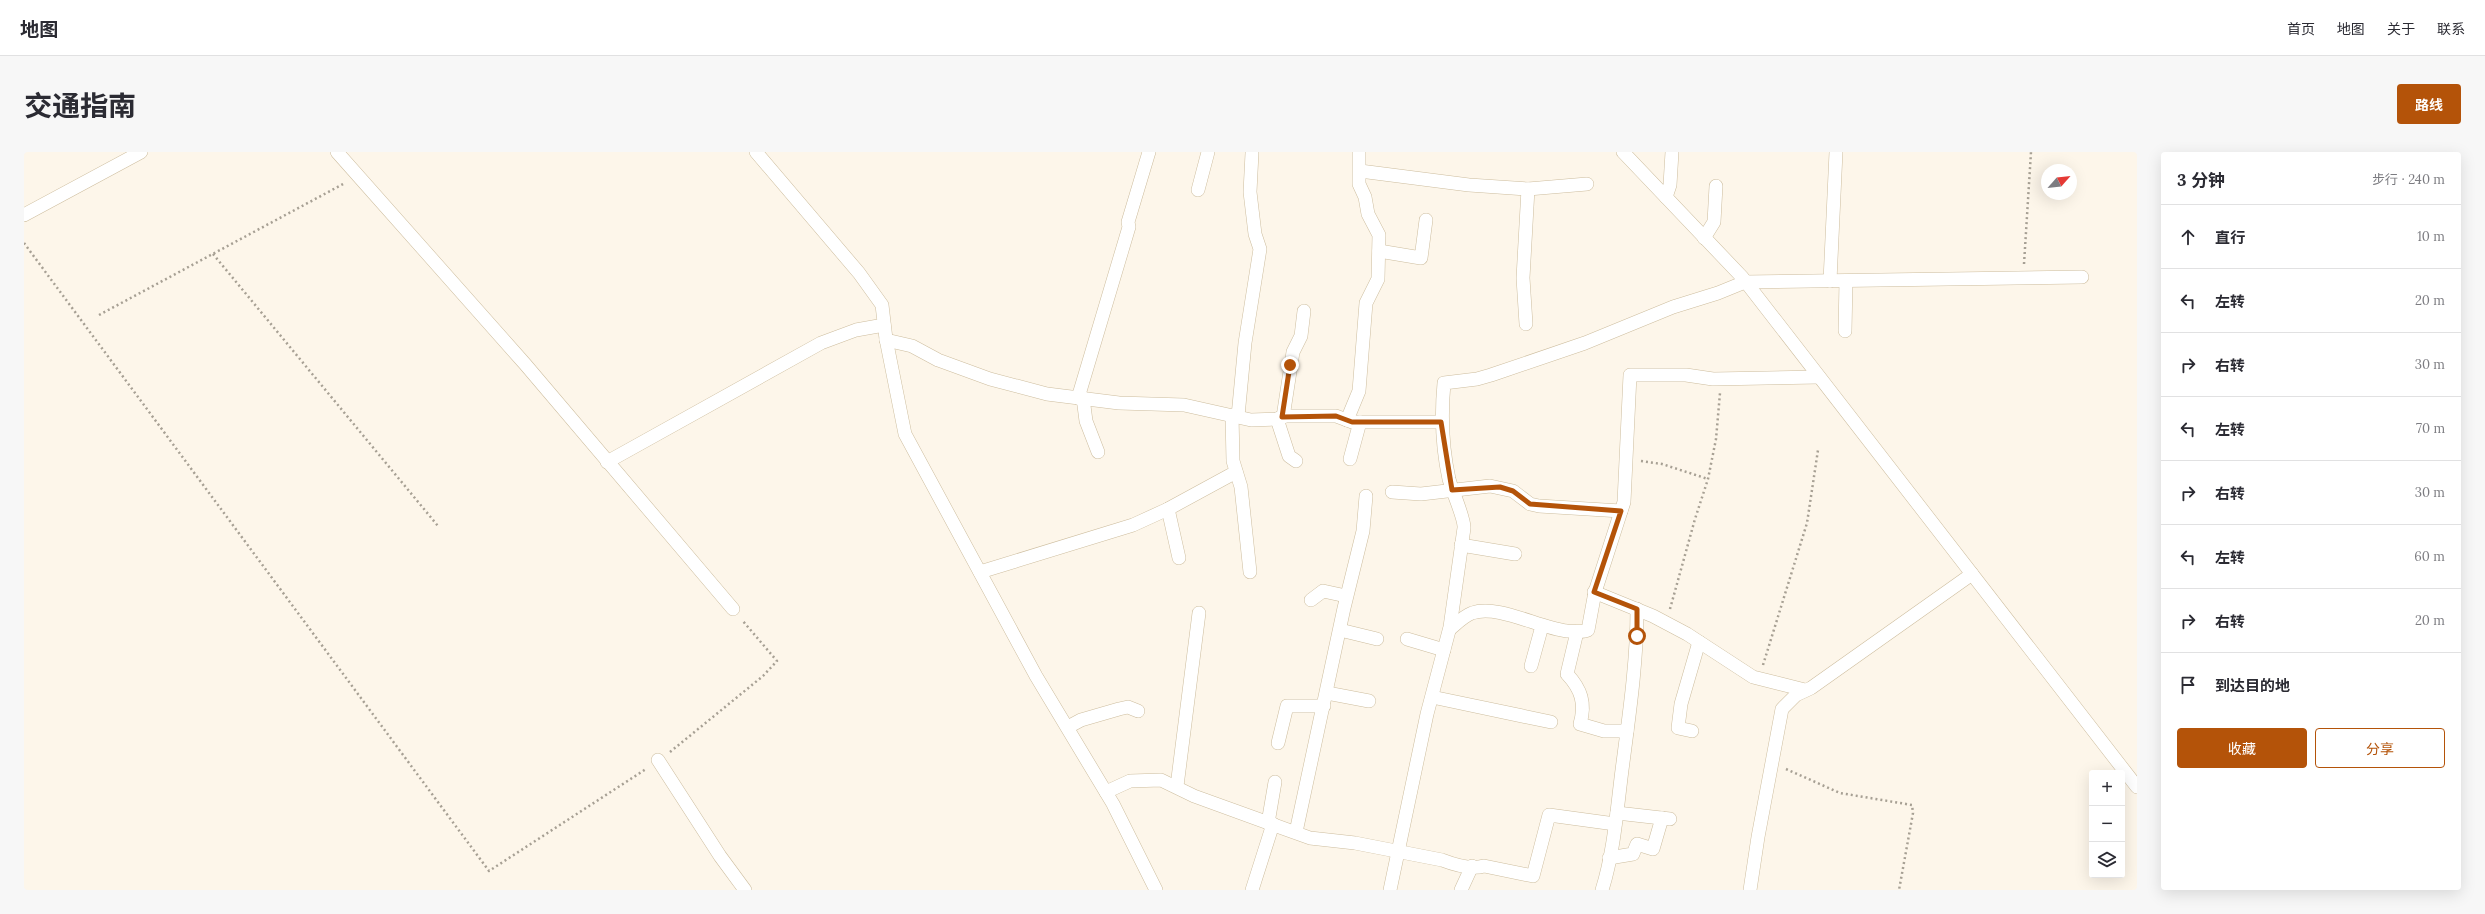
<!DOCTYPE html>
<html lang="zh">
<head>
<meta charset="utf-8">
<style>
  :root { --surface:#fff; --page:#f7f7f7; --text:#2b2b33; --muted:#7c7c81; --line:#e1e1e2; --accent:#b45309 }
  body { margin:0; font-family:Lora,"Noto Sans SC",serif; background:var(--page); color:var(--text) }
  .controls { position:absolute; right:12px; bottom:12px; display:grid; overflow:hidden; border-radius:4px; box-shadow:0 4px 16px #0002 }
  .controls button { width:36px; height:36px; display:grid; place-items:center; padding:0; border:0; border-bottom:1px solid var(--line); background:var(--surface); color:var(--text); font:20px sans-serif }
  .compass { position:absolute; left:2017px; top:12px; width:36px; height:36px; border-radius:50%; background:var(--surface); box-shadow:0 4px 16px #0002; rotate:63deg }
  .stop { position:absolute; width:12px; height:12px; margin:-9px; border:3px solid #b45309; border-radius:50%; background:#fff }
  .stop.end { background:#b45309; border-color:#fff; box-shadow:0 1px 4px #0008 }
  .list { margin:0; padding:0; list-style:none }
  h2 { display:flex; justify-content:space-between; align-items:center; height:52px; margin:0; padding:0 16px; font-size:17px }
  h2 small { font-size:13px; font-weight:400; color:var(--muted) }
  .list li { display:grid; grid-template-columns:26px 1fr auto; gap:12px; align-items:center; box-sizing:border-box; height:64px; padding:0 16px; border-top:1px solid var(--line) }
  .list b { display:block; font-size:15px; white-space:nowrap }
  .list em { font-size:13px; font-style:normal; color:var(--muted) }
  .actions { display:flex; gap:8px; padding:12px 16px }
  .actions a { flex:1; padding:9px 0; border:1px solid var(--accent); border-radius:4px; text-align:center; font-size:14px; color:var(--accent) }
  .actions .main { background:var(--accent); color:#fff }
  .icon { flex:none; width:22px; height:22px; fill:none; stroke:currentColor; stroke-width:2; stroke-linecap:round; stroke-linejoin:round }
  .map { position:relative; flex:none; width:2113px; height:738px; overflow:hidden; border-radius:4px }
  header { display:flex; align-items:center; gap:24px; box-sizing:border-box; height:56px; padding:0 20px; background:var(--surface); border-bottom:1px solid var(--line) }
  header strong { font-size:19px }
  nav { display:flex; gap:22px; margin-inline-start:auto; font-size:14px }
  .intro { display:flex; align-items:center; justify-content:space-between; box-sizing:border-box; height:96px; padding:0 24px }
  h1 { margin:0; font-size:28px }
  .button { padding:10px 18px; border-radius:4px; background:var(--accent); color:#fff; font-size:14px; font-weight:700 }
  main { display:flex; gap:24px; padding:0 24px }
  aside { flex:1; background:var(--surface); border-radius:4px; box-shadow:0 4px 16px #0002 }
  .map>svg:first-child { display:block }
</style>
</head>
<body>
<header>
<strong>地图</strong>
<nav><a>首页</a><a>地图</a><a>关于</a><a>联系</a></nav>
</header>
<div class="intro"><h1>交通指南</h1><a class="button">路线</a></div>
<main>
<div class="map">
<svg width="2113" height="738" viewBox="0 0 2113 738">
  <rect width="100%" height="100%" fill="#fdf6ea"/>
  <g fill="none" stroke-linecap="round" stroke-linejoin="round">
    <defs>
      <g id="street">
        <polyline points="313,0 501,212 709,457"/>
        <polyline points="732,0 835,121 858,153 862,187 881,282 1012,524 1089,652 1132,738"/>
        <polyline points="1599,0 1718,125 2113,635"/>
        <polyline points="1336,19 1445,33 1504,37 1563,32"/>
        <polyline points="1174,38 1184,0"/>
        <polyline points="1642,45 1646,33 1648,0"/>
        <polyline points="0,63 117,0"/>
        <polyline points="1680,86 1690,70 1692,34"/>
        <polyline points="1355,99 1397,106 1402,68"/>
        <polyline points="1806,129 1812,0"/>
        <polyline points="1502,172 1499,126 1504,37"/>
        <polyline points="1821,179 1822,129"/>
        <polyline points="862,188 888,194 914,208 966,227 1023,242 1095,251 1160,253 1227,268 1253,267 1260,264 1312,264 1328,270 1417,270"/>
        <polyline points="1054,246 1105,75 1104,70 1125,0"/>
        <polyline points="1059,246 1062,269 1074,300"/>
        <polyline points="1208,263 1209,309 1217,335 1226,420"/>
        <polyline points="1214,264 1221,191 1236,97 1231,82 1226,40 1228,1"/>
        <polyline points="1259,265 1269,200 1277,184 1280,159"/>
        <polyline points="1253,267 1265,304 1272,309"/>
        <polyline points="1323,268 1335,239 1342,151 1354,127 1355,83 1344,62 1341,45 1335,32 1335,0"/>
        <polyline points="1326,307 1336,270"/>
        <polyline points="583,310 797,191 832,178 860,173"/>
        <polyline points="1368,340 1397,342 1466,334 1489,339 1506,352 1515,354 1597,359"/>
        <polyline points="1144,357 1155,406"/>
        <polyline points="1437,393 1491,402"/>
        <polyline points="956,420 1109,373 1144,357 1212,320"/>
        <polyline points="1570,440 1629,464 1663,482 1729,525 1781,538"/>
        <polyline points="1287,448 1299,439 1322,444"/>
        <path d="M1426 477C1433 471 1440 464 1448 461 1474 452 1515 476 1543 479 1550 479 1558 481 1564 478L1571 440 1600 350 1606 223H1662L1689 227 1795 225"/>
        <polyline points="1316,478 1353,487"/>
        <path d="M1553 480 1543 522C1557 537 1562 551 1556 572L1580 579H1603"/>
        <polyline points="1383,487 1420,498"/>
        <polyline points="1507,514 1518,474"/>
        <polyline points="1303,541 1345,549"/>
        <polyline points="1408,545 1527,570"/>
        <polyline points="1044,575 1057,568 1095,557 1104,555 1114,559"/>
        <polyline points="1668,579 1654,576 1657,552 1675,490"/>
        <polyline points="1254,591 1263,554 1300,554"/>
        <polyline points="634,608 696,704 721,738"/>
        <polyline points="1153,634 1175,461"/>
        <path d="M1082 640 1106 629 1137 628 1170 644 1286 686 1331 691 1418 708C1431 713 1447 718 1460 714L1509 724 1525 663 1591 672"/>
        <polyline points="1593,661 1646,667"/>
        <polyline points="1244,671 1251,630"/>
        <polyline points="1272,680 1320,456 1339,379 1342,344"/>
        <polyline points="1585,706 1609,702 1613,692 1629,697 1638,666"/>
        <polyline points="1228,738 1249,672"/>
        <path d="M1366 738 1403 562 1426 475 1440 376C1441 367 1428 339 1425 327 1418 295 1417 263 1420 231L1453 227 1467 223 1561 191 1649 155 1694 141 1721 130 2058 125"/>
        <polyline points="1437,738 1448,714"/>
        <path d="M1578 738C1590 700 1593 657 1598 618 1605 564 1613 511 1613 457"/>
        <polyline points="1726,738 1734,685 1758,557 1772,543 1787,536 1948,422"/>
      </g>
    </defs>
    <use href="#street" stroke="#cdbd9e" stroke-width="14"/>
    <g stroke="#a7a094" stroke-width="2.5" stroke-dasharray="2 3" stroke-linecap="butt">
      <polyline points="0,91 465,719 622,617"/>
      <polyline points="189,102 414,374"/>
      <polyline points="2000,112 2007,0"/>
      <polyline points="75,163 321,31"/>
      <polyline points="1617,309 1638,312 1684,327"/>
      <polyline points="1646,457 1671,367 1684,327 1692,287 1696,241"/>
      <polyline points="1739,513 1783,371 1794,298"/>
      <polyline points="646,600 739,524 753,509 718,468"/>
      <polyline points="1762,617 1816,641 1888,653 1889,661 1875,738"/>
    </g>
    <use href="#street" stroke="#fff" stroke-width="13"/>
  </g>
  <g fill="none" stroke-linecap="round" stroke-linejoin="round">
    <polyline stroke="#b45309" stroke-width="5" points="1266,213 1258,265 1312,264 1328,270 1417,270 1428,338 1476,335 1489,339 1506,352 1597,359 1570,440 1613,457 1613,484"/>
  </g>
</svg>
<div class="controls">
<button>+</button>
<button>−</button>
<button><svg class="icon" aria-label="layers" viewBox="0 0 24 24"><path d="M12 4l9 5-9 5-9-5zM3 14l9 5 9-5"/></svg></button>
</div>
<svg class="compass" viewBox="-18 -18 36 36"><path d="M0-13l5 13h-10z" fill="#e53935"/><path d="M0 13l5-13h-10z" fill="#7c7c81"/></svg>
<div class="stop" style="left:1613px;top:484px"></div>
<div class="stop end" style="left:1266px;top:213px"></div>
</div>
<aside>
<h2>3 分钟<small>步行 · 240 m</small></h2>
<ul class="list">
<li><svg class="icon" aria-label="ahead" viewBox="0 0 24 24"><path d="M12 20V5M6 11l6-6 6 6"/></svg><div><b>直行</b></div><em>10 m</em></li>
<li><svg class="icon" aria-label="left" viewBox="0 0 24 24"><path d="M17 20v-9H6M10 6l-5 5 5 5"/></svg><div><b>左转</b></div><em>20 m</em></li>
<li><svg class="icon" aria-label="right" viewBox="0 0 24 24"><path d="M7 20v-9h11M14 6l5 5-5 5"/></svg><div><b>右转</b></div><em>30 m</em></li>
<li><svg class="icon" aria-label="left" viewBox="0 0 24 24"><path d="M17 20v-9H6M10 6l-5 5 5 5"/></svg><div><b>左转</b></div><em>70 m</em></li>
<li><svg class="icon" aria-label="right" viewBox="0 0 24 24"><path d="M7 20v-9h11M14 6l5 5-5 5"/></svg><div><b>右转</b></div><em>30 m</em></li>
<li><svg class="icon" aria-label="left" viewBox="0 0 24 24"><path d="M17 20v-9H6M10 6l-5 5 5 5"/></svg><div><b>左转</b></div><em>60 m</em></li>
<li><svg class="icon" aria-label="right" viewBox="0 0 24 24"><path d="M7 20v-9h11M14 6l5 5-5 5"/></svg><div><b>右转</b></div><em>20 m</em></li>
<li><svg class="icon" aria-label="arrive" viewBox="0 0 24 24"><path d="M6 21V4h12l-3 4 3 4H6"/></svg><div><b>到达目的地</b></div></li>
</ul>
<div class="actions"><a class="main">收藏</a><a>分享</a></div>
</aside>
</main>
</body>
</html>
